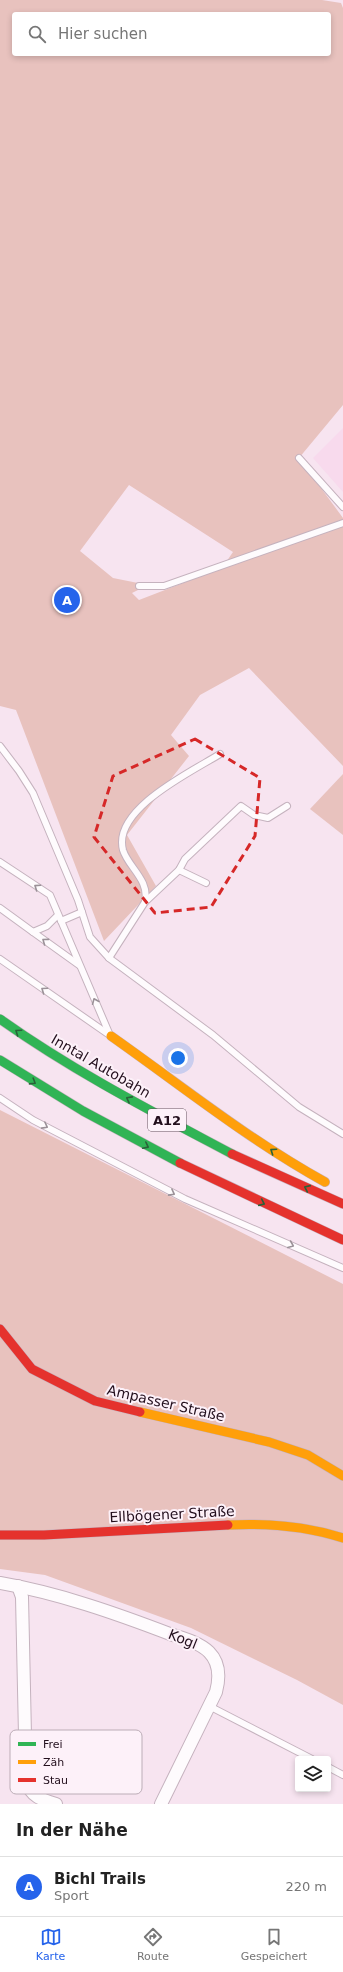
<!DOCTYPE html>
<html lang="de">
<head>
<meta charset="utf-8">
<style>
  :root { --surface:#fff; --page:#f2f2f2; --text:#222; --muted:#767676; --line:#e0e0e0; --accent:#2563eb }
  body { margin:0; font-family:"DejaVu Sans",sans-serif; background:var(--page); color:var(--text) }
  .controls { position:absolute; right:12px; bottom:12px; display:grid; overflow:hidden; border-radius:4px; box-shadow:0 2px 6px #0003 }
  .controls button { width:36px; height:36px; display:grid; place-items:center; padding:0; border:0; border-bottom:1px solid var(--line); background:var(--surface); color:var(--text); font:20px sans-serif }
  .you { position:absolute; left:178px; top:1058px; width:14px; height:14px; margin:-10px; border:3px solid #fff; border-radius:50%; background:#1a73e8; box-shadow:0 0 0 6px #1a73e833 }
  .badge { display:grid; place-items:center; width:26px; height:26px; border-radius:50%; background:var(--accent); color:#fff; font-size:13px; font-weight:700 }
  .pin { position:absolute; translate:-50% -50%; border:2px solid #fff; box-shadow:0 1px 4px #0006 }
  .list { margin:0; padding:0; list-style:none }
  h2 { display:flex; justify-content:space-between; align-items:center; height:52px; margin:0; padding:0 16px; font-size:17px }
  h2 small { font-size:13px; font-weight:400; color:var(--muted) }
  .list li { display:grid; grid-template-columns:26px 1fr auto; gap:12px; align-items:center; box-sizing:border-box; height:60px; padding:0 16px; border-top:1px solid var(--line) }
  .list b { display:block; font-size:15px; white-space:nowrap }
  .list p { margin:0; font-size:13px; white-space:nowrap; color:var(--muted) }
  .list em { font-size:13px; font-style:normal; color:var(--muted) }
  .icon { flex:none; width:22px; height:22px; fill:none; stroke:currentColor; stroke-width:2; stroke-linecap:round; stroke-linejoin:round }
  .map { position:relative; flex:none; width:343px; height:1804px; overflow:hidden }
  .search { position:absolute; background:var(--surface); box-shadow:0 2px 6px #0003; left:12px; right:12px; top:12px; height:44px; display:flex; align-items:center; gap:10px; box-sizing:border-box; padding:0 14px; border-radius:4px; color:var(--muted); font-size:15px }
  .sheet { height:112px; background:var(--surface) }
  nav { display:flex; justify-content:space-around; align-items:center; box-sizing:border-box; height:56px; border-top:1px solid var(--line); background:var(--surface); font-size:11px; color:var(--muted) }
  nav a { display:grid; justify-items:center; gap:2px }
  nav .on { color:var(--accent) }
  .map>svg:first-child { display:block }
</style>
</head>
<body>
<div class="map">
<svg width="343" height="1804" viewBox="0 0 343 1804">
  <rect width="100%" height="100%" fill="#f7e4f0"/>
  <polygon fill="#f8daed" points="343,428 343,492 313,458"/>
  <g fill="#e8c2be" fill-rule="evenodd">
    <path d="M0 0H322L341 3 343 8V405L299 458 343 518V766L249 668 200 695 171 735 189 756 127 835 156 886 104 941 16 710 0 706ZM14 14H329V54H14ZM129 485 233 552 222 568 139 600 132 593 148 585 113 578 80 551Z"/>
    <polygon points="343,774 343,835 310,809"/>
    <polygon points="0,1110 343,1284 343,1705 297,1680 191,1628 45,1575 0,1569"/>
  </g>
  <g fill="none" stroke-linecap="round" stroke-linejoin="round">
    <defs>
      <g id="lane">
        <polyline points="299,458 343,507"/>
        <polyline points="139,586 164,586 343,523"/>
        <polyline points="0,746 19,771 33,793 78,900 90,937 109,958 213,1035 299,1107 343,1134"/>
        <polyline points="0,862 50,895 109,1033"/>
        <polyline points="179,870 206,883"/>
        <polyline points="145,902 179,870 185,859 241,806 254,815 268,818 287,806"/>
        <polyline points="0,908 33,932 47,926 58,915"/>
        <polyline points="61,921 82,912"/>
        <polyline points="33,932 79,965"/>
        <path d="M109 958 145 902C150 880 128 867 123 850 112 809 193 771 220 754"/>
        <polyline points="0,959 108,1034"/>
        <polyline points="0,1098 33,1120 185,1199 343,1268"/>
        <polyline points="209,1706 312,1759"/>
        <polyline points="328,1767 343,1775"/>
      </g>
      <g id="street">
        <path d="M0 1583C58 1593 115 1613 170 1634 182 1638 199 1642 209 1652 220 1663 220 1677 216 1692L161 1804"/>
        <path d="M18 1586 22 1597 26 1781C30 1796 42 1800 56 1804"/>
      </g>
      <g id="fast">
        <path d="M0 1019C73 1071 153 1112 232 1154"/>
        <polyline points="0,1060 83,1111 180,1163"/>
      </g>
      <g id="slow">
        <path d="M111 1036C182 1086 249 1140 325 1182"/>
        <polyline points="140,1412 269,1442 308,1455 343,1476"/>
        <path d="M228 1525C267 1523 306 1526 343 1538"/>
      </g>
      <g id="jam">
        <polyline points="232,1154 343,1204"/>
        <polyline points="180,1163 343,1240"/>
        <polyline points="0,1329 32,1369 95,1401 140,1412"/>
        <polyline points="0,1535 44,1535 228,1525"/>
      </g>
    </defs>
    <use href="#lane" stroke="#c5b2be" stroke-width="8"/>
    <use href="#street" stroke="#c5b2be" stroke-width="14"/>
    <use href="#fast" stroke="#c5b2be" stroke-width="10"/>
    <use href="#slow" stroke="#c5b2be" stroke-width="10"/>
    <use href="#jam" stroke="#c5b2be" stroke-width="10"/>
    <use href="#lane" stroke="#fefbfd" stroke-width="6"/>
    <use href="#street" stroke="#fefbfd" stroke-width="12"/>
    <use href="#fast" stroke="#30b455" stroke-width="9"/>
    <use href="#slow" stroke="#ff9f0a" stroke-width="9"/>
    <use href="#jam" stroke="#e5322d" stroke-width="9"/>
  </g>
  <defs><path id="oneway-chevron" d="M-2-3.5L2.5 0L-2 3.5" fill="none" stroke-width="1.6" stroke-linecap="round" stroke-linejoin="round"/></defs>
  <g stroke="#9b9198">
    <use href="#oneway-chevron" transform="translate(37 887) rotate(-146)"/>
    <use href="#oneway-chevron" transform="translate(45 941) rotate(-144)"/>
    <use href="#oneway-chevron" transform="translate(44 990) rotate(-145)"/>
    <use href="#oneway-chevron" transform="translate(95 1001) rotate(-113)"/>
    <use href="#oneway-chevron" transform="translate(45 1126) rotate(28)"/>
    <use href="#oneway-chevron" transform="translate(172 1193) rotate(28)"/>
    <use href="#oneway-chevron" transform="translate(291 1245) rotate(23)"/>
  </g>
  <g stroke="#2a6239">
    <use href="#oneway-chevron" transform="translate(18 1032) rotate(-145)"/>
    <use href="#oneway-chevron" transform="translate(33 1082) rotate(32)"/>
    <use href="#oneway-chevron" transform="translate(129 1099) rotate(-152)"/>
    <use href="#oneway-chevron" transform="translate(146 1146) rotate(27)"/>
    <use href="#oneway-chevron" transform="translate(273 1151) rotate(-146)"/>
    <use href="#oneway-chevron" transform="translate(307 1188) rotate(-156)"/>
    <use href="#oneway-chevron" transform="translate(262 1203) rotate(24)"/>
  </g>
  <path fill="none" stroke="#d62828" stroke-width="3" stroke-dasharray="8 5" stroke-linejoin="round" d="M195 739 260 778 255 836 211 907 155 913 94 837 113 776Z"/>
  <g text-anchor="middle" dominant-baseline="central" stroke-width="4" stroke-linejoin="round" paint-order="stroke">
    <rect fill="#fdf1f9" stroke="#64535f" stroke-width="1" x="148" y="1109" width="38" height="22" rx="3"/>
    <g font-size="13" font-weight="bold" fill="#230f1d">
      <text x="167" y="1120">A12</text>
    </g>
    <g font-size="14" fill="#230f1d" stroke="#fdf1f9">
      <text transform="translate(101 1066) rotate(30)">Inntal Autobahn</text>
      <text transform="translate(166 1403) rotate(13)">Ampasser Straße</text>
      <text transform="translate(172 1514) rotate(-3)">Ellbögener Straße</text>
      <text transform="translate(183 1639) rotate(22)">Kogl</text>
    </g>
  </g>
  <rect x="10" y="1730" width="132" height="64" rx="6" fill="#fdf1f9" stroke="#bcadb7" stroke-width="1"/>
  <rect x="18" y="1742" width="18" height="4" fill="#30b455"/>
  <rect x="18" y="1760" width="18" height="4" fill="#ff9f0a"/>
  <rect x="18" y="1778" width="18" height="4" fill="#e5322d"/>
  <g font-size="11" fill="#230f1d">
    <text x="43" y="1748">Frei</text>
    <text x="43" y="1766">Zäh</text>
    <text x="43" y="1784">Stau</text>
  </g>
</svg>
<div class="controls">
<button><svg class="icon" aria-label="layers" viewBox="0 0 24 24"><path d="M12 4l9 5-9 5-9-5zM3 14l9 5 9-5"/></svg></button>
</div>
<div class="you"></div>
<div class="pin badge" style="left:67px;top:600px">A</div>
<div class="search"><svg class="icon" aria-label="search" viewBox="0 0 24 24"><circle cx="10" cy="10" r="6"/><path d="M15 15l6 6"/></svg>Hier suchen</div>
</div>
<section class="sheet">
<h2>In der Nähe<small></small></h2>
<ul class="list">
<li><span class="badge">A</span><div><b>Bichl Trails</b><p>Sport</p></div><em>220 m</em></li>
</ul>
</section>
<nav>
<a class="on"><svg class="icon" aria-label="map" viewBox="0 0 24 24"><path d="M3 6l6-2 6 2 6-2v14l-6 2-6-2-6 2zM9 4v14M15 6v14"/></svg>Karte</a>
<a><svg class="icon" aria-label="directions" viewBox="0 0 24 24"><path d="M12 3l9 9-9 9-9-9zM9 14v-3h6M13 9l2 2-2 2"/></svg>Route</a>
<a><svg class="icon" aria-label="saved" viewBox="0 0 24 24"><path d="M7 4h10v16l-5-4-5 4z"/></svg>Gespeichert</a>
</nav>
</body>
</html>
